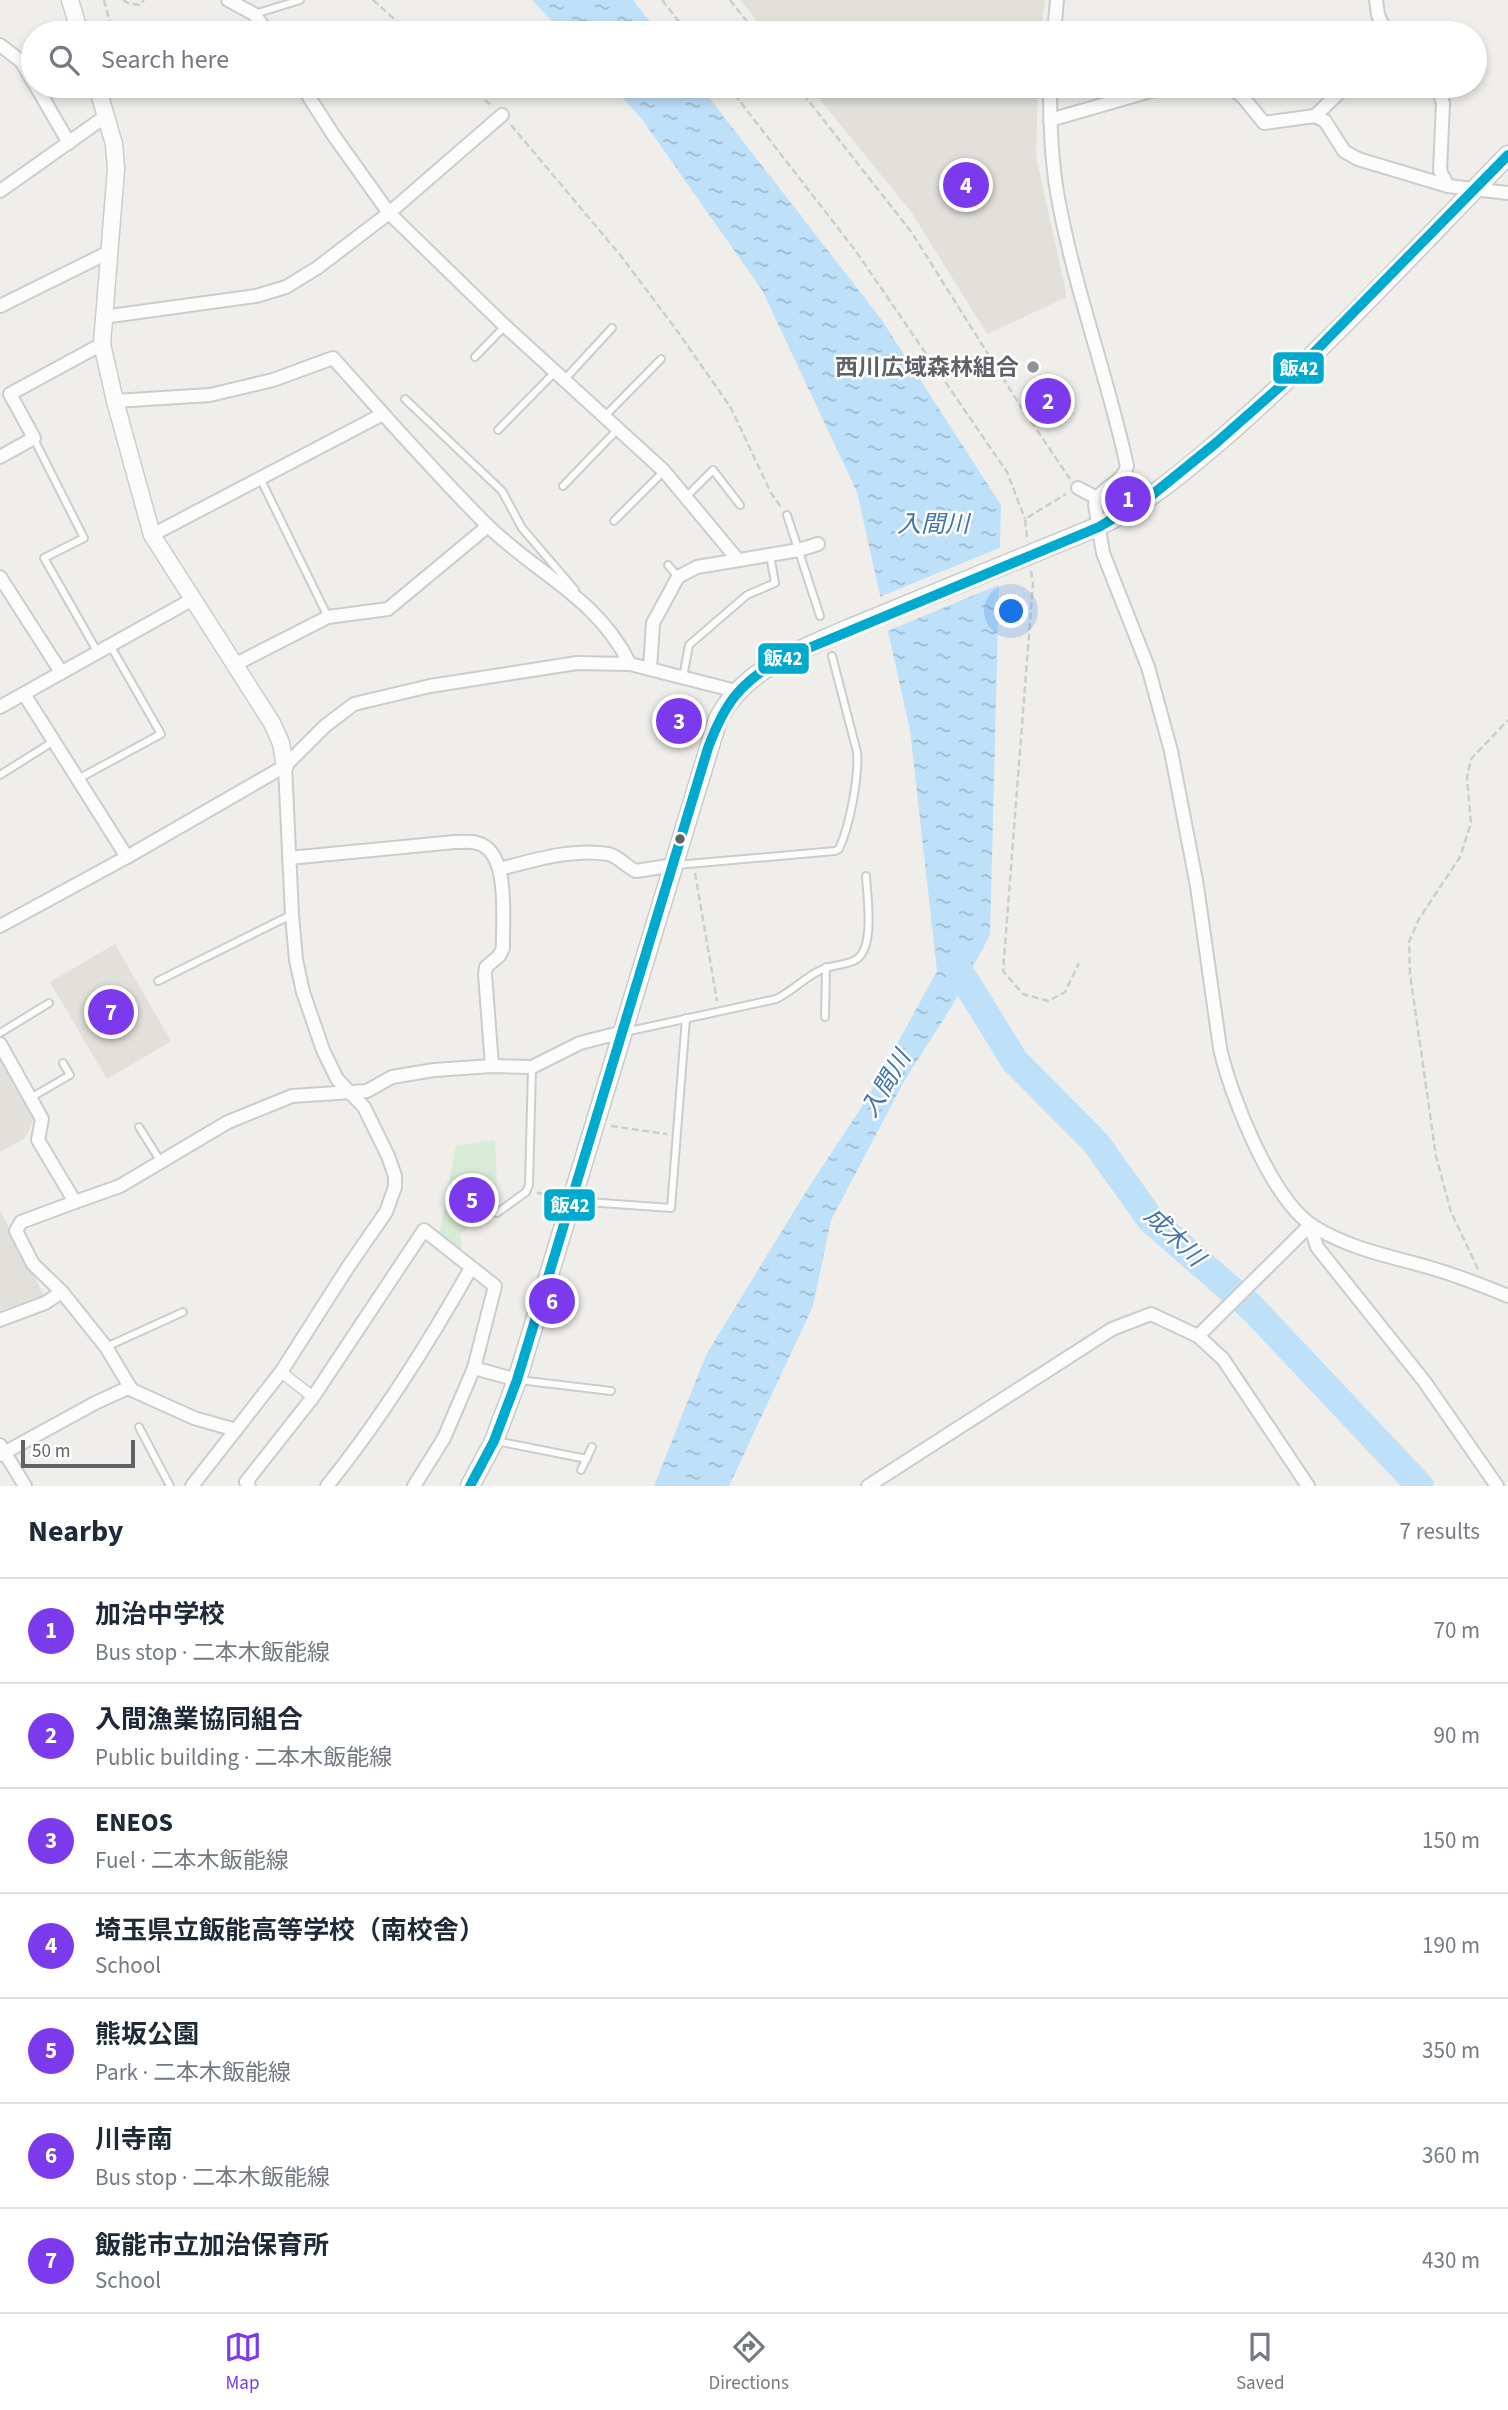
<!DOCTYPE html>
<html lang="en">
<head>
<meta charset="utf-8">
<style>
  :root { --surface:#fff; --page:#f2f2f3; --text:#1f2937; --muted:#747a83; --line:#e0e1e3; --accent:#7c3aed }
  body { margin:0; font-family:"Source Sans 3","Noto Sans JP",sans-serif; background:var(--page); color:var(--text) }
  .scale { position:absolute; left:21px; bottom:18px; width:114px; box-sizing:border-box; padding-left:7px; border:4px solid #5f6368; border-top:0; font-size:19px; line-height:24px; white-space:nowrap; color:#5f6368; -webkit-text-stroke:5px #fff; paint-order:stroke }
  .you { position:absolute; left:1012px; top:612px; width:24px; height:24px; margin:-18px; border:5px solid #fff; border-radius:50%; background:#1a73e8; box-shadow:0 0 0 10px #1a73e833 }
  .badge { display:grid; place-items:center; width:46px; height:46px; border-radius:50%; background:var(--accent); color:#fff; font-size:23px; font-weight:700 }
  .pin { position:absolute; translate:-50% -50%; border:4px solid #fff; box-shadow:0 2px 7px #0006 }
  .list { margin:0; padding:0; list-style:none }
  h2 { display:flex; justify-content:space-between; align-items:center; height:91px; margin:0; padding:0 28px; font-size:30px }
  h2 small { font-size:23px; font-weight:400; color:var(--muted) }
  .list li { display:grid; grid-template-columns:46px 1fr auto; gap:21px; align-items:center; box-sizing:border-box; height:105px; padding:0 28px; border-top:2px solid var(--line) }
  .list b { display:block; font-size:26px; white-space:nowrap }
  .list p { margin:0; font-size:23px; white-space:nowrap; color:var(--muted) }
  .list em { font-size:23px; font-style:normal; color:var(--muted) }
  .icon { flex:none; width:38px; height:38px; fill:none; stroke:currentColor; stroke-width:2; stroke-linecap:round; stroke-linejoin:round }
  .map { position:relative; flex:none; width:1508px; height:1486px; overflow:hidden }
  .search { position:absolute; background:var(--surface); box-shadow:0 4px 10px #0003; left:21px; right:21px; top:21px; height:77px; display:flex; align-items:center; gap:18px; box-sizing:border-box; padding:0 24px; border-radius:38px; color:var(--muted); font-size:26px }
  .sheet { height:826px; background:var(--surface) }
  nav { display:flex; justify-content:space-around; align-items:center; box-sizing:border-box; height:98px; border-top:2px solid var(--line); background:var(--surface); font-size:19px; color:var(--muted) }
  nav a { display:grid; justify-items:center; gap:4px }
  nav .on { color:var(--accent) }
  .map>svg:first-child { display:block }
</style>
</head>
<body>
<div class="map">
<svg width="1508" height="1486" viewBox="0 0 1508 1486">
  <defs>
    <pattern id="water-ripples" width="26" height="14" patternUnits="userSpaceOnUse" patternTransform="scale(1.75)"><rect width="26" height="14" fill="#bfe0f9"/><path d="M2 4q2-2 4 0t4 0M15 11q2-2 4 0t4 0" fill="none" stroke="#9eb9cd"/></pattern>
  </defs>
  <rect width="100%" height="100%" fill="#efeeea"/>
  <g fill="#e2e0da">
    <polygon points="740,0 1045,0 1041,33 767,33"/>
    <polygon points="809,86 1038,86 1036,156 1067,297 987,334 912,213"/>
    <polygon points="115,944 171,1041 107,1079 50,982"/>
    <polygon points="0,1051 36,1116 24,1139 0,1152"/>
    <polygon points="0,1211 44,1295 0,1311"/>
  </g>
  <polygon fill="#d8ebd6" points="495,1140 498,1207 460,1234 462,1252 439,1236 456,1146"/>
  <g fill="url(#water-ripples)">
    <polygon points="532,0 633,0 659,33 563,33"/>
    <polygon points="612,86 700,86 881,319 1001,505 990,935 952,1006 903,1083 831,1220 813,1306 729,1486 654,1486 706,1355 807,1190 868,1097 937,971 910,730 857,492 762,290 641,118"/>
  </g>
  <polygon fill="#efeeea" points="1004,546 1003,583 885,632 877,598"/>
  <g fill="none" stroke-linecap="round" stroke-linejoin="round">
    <polyline stroke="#bfe0f9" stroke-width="28" points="956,966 1014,1060 1096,1143 1151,1220 1252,1308 1420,1486"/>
    <defs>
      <g id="service">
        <polyline points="255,14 300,0"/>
        <polyline points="475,357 505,326"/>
        <polyline points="564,380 612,328"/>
        <polyline points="405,399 502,491 522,528 575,590"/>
        <polyline points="604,417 661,359"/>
        <polyline points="498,430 555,372"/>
        <polyline points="34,439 84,538 44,558 97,651"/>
        <polyline points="260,478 328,617"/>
        <polyline points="563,486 618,429"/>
        <polyline points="686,497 713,470 740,505"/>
        <polyline points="787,515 820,616"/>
        <polyline points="614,521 664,471"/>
        <polyline points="668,565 678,577"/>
        <polyline points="683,677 689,645 747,595 775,583 770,555"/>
        <polyline points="0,775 54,741"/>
        <polyline points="78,779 161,734 110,645"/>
        <path d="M676 865 835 851 839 849C850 825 859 777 857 752L832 656"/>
        <polyline points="158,981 291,915"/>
        <polyline points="825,1017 826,967"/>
        <path d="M625 1032 776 999C793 991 805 977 821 970 833 964 846 966 857 959 875 946 867 896 866 876"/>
        <polyline points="0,1033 49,1003"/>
        <polyline points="32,1097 70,1075 63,1063"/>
        <polyline points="139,1127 161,1162"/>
        <polyline points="574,1201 671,1208 686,1018"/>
        <polyline points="497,1213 526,1192 529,1185 532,1067"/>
        <polyline points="106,1347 183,1312"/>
        <polyline points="519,1380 611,1391"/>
        <polyline points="139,1427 170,1486"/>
        <polyline points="496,1441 587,1459"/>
        <polyline points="581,1470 592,1447"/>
      </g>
      <polyline id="pedestrian" points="281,1372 313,1397"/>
      <g id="minor">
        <polyline points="228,0 254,14 268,33"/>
        <polyline points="1376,0 1378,15 1386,33"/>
        <polyline points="1054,33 1057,0"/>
        <polyline points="0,45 22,62 33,82"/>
        <polyline points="36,86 69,143"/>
        <polyline points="302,86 334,136 389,213 505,326 664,471 738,560"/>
        <path d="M1050 86C1050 121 1051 157 1057 192 1073 285 1107 374 1127 466 1123 484 1100 486 1095 505L1103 553 1148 667 1171 751 1197 886 1220 1048C1230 1095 1272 1200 1313 1226 1348 1248 1388 1256 1428 1267 1455 1275 1482 1285 1508 1296"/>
        <polyline points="1228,86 1242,96 1264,123 1315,116 1325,121 1344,151 1358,159 1448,186"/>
        <polyline points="1437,86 1443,103 1440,171 1448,186 1508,193"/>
        <polyline points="1315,116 1346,86"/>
        <polyline points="1050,120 1161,88 1196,86"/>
        <polyline points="0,191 106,116"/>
        <polyline points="0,306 111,251"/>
        <polyline points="103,317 256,296 286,287 317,268 389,213 502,115"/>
        <path d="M115 401 210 395 273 380 333 358C383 414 433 471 486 524 536 574 596 596 630 664"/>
        <polyline points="0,457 34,438 10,394 102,344"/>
        <polyline points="1078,488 1097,498"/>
        <polyline points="152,535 383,414"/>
        <polyline points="0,577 61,672"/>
        <polyline points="236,664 328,617 388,609 488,526"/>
        <polyline points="650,669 653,623 678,577 697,567 799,550 818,544"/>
        <polyline points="24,694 127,857"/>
        <polyline points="0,707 193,599"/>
        <path d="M289 858 455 842C461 842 470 841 477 843 511 851 502 921 503 948L499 956 486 967 485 974 492 1066"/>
        <path d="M500 869C534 860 573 848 608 854 619 856 626 867 636 871L674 865"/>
        <polyline points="0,926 127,857 285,766 325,726 354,704 430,686 577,663 630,664 736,691"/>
        <polyline points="0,1044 42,1119 38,1140 75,1202 21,1222 16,1231 33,1264 62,1292 45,1303 0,1320"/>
        <polyline points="75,1202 120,1186 228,1122 292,1096 367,1091 392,1077 434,1070 492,1066 532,1067 580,1043 623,1032"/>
        <polyline points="1310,1225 1317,1247 1424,1381 1497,1486"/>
        <polyline points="62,1292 106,1347 130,1387"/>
        <polyline points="1198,1336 1223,1359 1308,1486"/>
        <polyline points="0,1445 25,1486"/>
        <polyline points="0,1455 97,1402 130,1387 132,1390 194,1418 236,1430"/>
        <polyline points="192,1486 281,1372 348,1267 386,1212 395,1187 395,1176 388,1156 364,1107 337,1079 323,1050 303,992 296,960 292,915 285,766"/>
        <polyline points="249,1486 246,1482 313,1397 424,1230 495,1286 474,1368 517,1380"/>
        <path d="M327 1486C382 1418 428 1344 471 1268"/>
        <polyline points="414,1486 444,1438 474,1368"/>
        <polyline points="868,1486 1112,1329 1151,1314 1198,1336 1310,1225"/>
      </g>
      <g id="tertiary">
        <polyline points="70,0 80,33"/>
        <polyline points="97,86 114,144 116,169 102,344 115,401 152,535 272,723 281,743 285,766"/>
      </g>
      <g id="secondary">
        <path d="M1082 533C1138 512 1185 471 1230 432 1328 346 1417 248 1508 155"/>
        <path d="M470 1486 494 1441 517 1380 718 719C745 668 799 651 848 629"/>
      </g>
    </defs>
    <use href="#service" stroke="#cbcccc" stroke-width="10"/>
    <use href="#pedestrian" stroke="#cbcccc" stroke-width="13"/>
    <use href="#minor" stroke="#cbcccc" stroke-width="16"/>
    <use href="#tertiary" stroke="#cbcccc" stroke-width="19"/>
    <use href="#secondary" stroke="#cacacb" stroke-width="21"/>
    <g stroke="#cacfcc" stroke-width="2.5" stroke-dasharray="7 3.5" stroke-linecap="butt">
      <polyline points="104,0 111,26 110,33"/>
      <polyline points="123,0 128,3 139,5 144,0"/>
      <polyline points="373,0 410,33"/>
      <polyline points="662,0 688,33"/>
      <polyline points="730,0 756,33"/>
      <polyline points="469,86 492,106"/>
      <polyline points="728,86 855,250 1007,472 1025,519"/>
      <polyline points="797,86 912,233 1018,402 1070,479"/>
      <polyline points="511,125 621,256 678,332 731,408 771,493 781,507"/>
      <polyline points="1027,537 1025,519 1066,494"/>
      <polyline points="1031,571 1033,583 1003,971 1023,994 1048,1001 1065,992 1079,963"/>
      <polyline points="695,873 717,1001"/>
      <polyline points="611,1126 667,1134"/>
      <polyline points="537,1193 558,1195"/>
      <polyline points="1478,1269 1451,1212 1436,1156 1410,974 1409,942 1419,919 1460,857 1471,823 1467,778 1471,759 1508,720"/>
    </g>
    <use href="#service" stroke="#fdfcfc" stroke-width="6"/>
    <use href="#pedestrian" stroke="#fdfcfc" stroke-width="10"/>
    <use href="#minor" stroke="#fdfcfc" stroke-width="12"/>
    <use href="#tertiary" stroke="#fdfcfc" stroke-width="16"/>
    <use href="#secondary" stroke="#fdfcfc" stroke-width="18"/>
    <defs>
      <polyline id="secondary-bridge" points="848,629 1082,533"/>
    </defs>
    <use href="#secondary-bridge" stroke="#cacacb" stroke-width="21" stroke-linecap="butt"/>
    <use href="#secondary-bridge" stroke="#fdfcfc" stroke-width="18"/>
    <defs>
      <path id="bus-1" d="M470 1486 494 1441 517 1380 708 748C724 705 739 683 780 660L1099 527 1152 495 1216 443 1284 383 1508 155"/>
    </defs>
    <use href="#bus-1" stroke="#fff" stroke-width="16"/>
    <use href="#bus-1" stroke="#00a9ce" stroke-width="10"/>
  </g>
  <circle fill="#919496" stroke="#fff" stroke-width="2.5" cx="1033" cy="367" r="7"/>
  <circle fill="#5f6368" stroke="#fff" stroke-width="2.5" cx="680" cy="839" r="6"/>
  <g text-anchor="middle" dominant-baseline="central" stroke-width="5" stroke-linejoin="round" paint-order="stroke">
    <g font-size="23" font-weight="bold" fill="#5f6368" stroke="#fff" text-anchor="end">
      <text x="1019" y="367">西川広域森林組合</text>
    </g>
    <g font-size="24" font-style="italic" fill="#4174aa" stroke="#fff">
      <text x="933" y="524">入間川</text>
      <text transform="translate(886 1084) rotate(-59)">入間川</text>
      <text transform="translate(1174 1237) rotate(44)">成木川</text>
    </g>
  </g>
  <g stroke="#fff" stroke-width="2.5">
    <rect x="1272" y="351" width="53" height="34" rx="7" fill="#00a9ce"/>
    <rect x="757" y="642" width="53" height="33" rx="7" fill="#00a9ce"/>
    <rect x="543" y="1188" width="53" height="34" rx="7" fill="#00a9ce"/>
  </g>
  <g font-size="19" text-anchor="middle" font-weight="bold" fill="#fff">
    <text x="1299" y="375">飯42</text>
    <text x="783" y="665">飯42</text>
    <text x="570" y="1212">飯42</text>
  </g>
</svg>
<div class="scale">50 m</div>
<div class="you"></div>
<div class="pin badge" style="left:1128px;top:499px">1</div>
<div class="pin badge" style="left:1048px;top:401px">2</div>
<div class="pin badge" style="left:679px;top:721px">3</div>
<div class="pin badge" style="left:966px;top:185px">4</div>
<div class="pin badge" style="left:472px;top:1200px">5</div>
<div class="pin badge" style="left:552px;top:1301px">6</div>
<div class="pin badge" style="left:111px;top:1012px">7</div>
<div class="search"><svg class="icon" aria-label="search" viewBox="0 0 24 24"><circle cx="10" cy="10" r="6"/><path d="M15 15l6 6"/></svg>Search here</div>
</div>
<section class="sheet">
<h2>Nearby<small>7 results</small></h2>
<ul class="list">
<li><span class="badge">1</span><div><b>加治中学校</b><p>Bus stop · 二本木飯能線</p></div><em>70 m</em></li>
<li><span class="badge">2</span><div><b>入間漁業協同組合</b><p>Public building · 二本木飯能線</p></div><em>90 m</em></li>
<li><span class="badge">3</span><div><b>ENEOS</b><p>Fuel · 二本木飯能線</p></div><em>150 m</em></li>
<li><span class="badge">4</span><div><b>埼玉県立飯能高等学校（南校舎）</b><p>School</p></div><em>190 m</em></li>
<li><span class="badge">5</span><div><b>熊坂公園</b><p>Park · 二本木飯能線</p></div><em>350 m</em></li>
<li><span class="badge">6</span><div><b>川寺南</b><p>Bus stop · 二本木飯能線</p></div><em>360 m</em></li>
<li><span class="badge">7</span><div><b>飯能市立加治保育所</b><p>School</p></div><em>430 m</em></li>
</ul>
</section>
<nav>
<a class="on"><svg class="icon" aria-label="map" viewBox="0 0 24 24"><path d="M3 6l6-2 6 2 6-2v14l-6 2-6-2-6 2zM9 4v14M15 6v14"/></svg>Map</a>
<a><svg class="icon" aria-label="directions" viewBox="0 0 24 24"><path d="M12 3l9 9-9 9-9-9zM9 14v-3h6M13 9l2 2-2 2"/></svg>Directions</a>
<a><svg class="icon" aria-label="saved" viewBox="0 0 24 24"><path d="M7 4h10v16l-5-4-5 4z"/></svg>Saved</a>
</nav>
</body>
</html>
